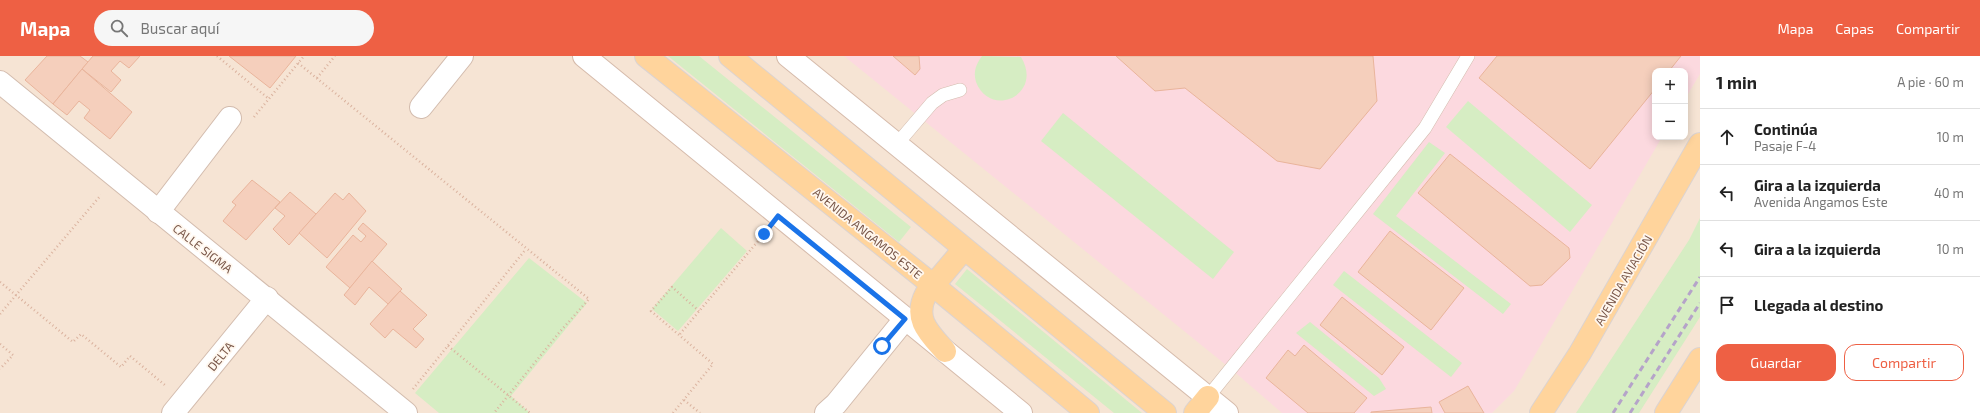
<!DOCTYPE html>
<html lang="es">
<head>
<meta charset="utf-8">
<style>
  :root { --surface:#fff; --page:#f6f6f6; --text:#222; --muted:#767676; --line:#e0e0e0; --accent:#ee6044 }
  body { margin:0; font-family:"Exo 2",sans-serif; background:var(--page); color:var(--text) }
  .controls { position:absolute; right:12px; top:12px; display:grid; overflow:hidden; border-radius:8px; box-shadow:0 2px 10px #0003 }
  .controls button { width:36px; height:36px; display:grid; place-items:center; padding:0; border:0; border-bottom:1px solid var(--line); background:var(--surface); color:var(--text); font:20px sans-serif }
  .stop { position:absolute; width:12px; height:12px; margin:-9px; border:3px solid #1a73e8; border-radius:50%; background:#fff }
  .stop.end { background:#1a73e8; border-color:#fff; box-shadow:0 1px 4px #0008 }
  .list { margin:0; padding:0; list-style:none }
  h2 { display:flex; justify-content:space-between; align-items:center; height:52px; margin:0; padding:0 16px; font-size:17px }
  h2 small { font-size:13px; font-weight:400; color:var(--muted) }
  .list li { display:grid; grid-template-columns:26px 1fr auto; gap:12px; align-items:center; box-sizing:border-box; height:56px; padding:0 16px; border-top:1px solid var(--line) }
  .list b { display:block; font-size:15px; white-space:nowrap }
  .list p { margin:0; font-size:13px; white-space:nowrap; color:var(--muted) }
  .list em { font-size:13px; font-style:normal; color:var(--muted) }
  .actions { display:flex; gap:8px; padding:12px 16px }
  .actions a { flex:1; padding:9px 0; border:1px solid var(--accent); border-radius:12px; text-align:center; font-size:14px; color:var(--accent) }
  .actions .main { background:var(--accent); color:#fff }
  .icon { flex:none; width:22px; height:22px; fill:none; stroke:currentColor; stroke-width:2; stroke-linecap:round; stroke-linejoin:round }
  .map { position:relative; flex:none; width:1700px; height:357px; overflow:hidden }
  header { display:flex; align-items:center; gap:24px; box-sizing:border-box; height:56px; padding:0 20px; background:var(--accent); color:#fff }
  header strong { font-size:19px }
  nav { display:flex; gap:22px; margin-inline-start:auto; font-size:14px }
  .search { width:280px; height:36px; background:var(--page); display:flex; align-items:center; gap:10px; box-sizing:border-box; padding:0 14px; border-radius:22px; color:var(--muted); font-size:15px }
  main { display:flex }
  aside { flex:1; background:var(--surface) }
  .map>svg:first-child { display:block }
</style>
</head>
<body>
<header>
<strong>Mapa</strong>
<div class="search"><svg class="icon" aria-label="search" viewBox="0 0 24 24"><circle cx="10" cy="10" r="6"/><path d="M15 15l6 6"/></svg>Buscar aquí</div>
<nav><a>Mapa</a><a>Capas</a><a>Compartir</a></nav>
</header>
<main>
<div class="map">
<svg width="1700" height="357" viewBox="0 0 1700 357">
  <rect width="100%" height="100%" fill="#fef3e6"/>
  <path fill="#f6e4d4" fill-rule="evenodd" d="M0 0H1700V357H0ZM1655 15H1685V81H1655Z"/>
  <polygon fill="#fcd9df" points="844,0 1700,0 1700,18 1685,43 1685,15 1655,15 1655,81 1662,81 1514,335 1492,357 1282,357 1231,313"/>
  <g fill="#d6edc3">
    <polygon points="668,0 699,0 911,171 899,186"/>
    <path d="M982 0 1021 1C1044 39 990 63 976 26 973 16 976 8 982 0Z"/>
    <polygon points="1468,45 1592,149 1570,176 1446,71"/>
    <polygon points="1063,57 1234,196 1213,223 1041,85"/>
    <polygon points="1429,86 1445,97 1396,160 1511,248 1503,258 1373,158"/>
    <polygon points="1700,162 1700,261 1639,357 1576,357 1689,184"/>
    <polygon points="721,172 747,195 678,275 652,253"/>
    <polygon points="529,202 587,247 511,340 530,357 439,357 415,337"/>
    <polygon points="967,213 1142,357 1114,357 955,228"/>
    <polygon points="1344,215 1462,307 1451,321 1333,229"/>
    <polygon points="1310,266 1379,322 1386,333 1374,340 1296,277"/>
  </g>
  <g fill="#f5cfbc" stroke="#e9b49b">
    <polygon points="47,0 80,0 88,6 53,48 25,24"/>
    <polygon points="93,0 140,0 129,12 120,5 111,15 121,24 111,36 82,13"/>
    <polygon points="229,0 296,0 270,32"/>
    <polygon points="893,0 919,0 920,13 915,19"/>
    <polygon points="1116,0 1373,0 1377,45 1320,113 1277,105 1185,32 1155,35"/>
    <polygon points="1497,0 1681,0 1669,15 1655,15 1655,33 1590,113 1479,22"/>
    <polygon points="82,13 132,56 110,83 84,62 90,54 79,45 67,59 53,48"/>
    <polygon points="1450,98 1569,192 1570,202 1542,229 1530,230 1418,137"/>
    <polygon points="252,124 280,146 246,184 223,165 236,149 232,146"/>
    <polygon points="290,136 316,158 289,189 273,173 285,160 275,152"/>
    <polygon points="335,137 343,144 349,137 366,155 327,202 299,177"/>
    <polygon points="363,167 387,188 350,232 326,211 353,179 361,186 366,180 358,173"/>
    <polygon points="1390,175 1464,232 1431,274 1358,216"/>
    <polygon points="372,205 402,233 388,248 369,231 355,249 344,239"/>
    <polygon points="400,235 427,259 413,273 424,283 416,292 393,273 385,282 370,268"/>
    <polygon points="1342,241 1404,291 1382,319 1320,269"/>
    <polygon points="1304,289 1367,342 1354,357 1308,357 1266,322 1288,294 1295,300"/>
    <polygon points="1468,330 1484,357 1445,357 1439,346"/>
    <polygon points="1431,351 1432,357 1371,357 1371,356"/>
  </g>
  <g fill="none" stroke-linecap="round" stroke-linejoin="round">
    <defs>
      <g id="service">
        <polyline points="897,88 932,47 943,39 960,34"/>
        <polyline points="1208,341 1425,72 1468,0"/>
      </g>
      <g id="minor">
        <polyline points="0,26 406,357"/>
        <polyline points="421,51 462,0"/>
        <polyline points="158,156 230,62"/>
        <polyline points="173,357 267,242"/>
        <polyline points="826,357 836,348 905,263"/>
      </g>
      <g id="secondary">
        <polyline points="584,0 1021,357"/>
        <polyline points="788,0 1227,357"/>
      </g>
      <g id="primary">
        <polyline points="646,0 934,230 1088,357"/>
        <polyline points="730,0 1165,357"/>
        <path d="M945 295C929 277 913 263 926 238L964 193"/>
        <polyline points="1195,357 1208,341"/>
        <polyline points="1541,357 1580,297 1700,88"/>
        <polyline points="1666,357 1700,303"/>
      </g>
    </defs>
    <use href="#service" stroke="#d3bcae" stroke-width="14"/>
    <use href="#minor" stroke="#d3bcae" stroke-width="24"/>
    <use href="#secondary" stroke="#d6bbab" stroke-width="24"/>
    <use href="#primary" stroke="#dcd3d0" stroke-width="24"/>
    <g stroke="#dab29e" stroke-width="2.5" stroke-dasharray="1 3" stroke-linecap="butt">
      <polyline points="217,0 269,43"/>
      <polyline points="298,7 589,243 558,278 494,357"/>
      <polyline points="317,22 335,0"/>
      <polyline points="254,61 304,0"/>
      <polyline points="0,226 73,286 81,278 121,311 130,300 166,330"/>
      <polyline points="0,258 101,139"/>
      <polyline points="680,278 764,178"/>
      <polyline points="0,288 13,299 0,313"/>
      <polyline points="448,290 530,357"/>
      <polyline points="413,333 526,193"/>
      <polyline points="684,344 700,357"/>
      <polyline points="673,357 713,308 651,255 672,231 699,255"/>
    </g>
    <use href="#service" stroke="#fff" stroke-width="13"/>
    <use href="#minor" stroke="#fff" stroke-width="22"/>
    <use href="#secondary" stroke="#fff" stroke-width="22"/>
    <use href="#primary" stroke="#ffd49c" stroke-width="22"/>
    <g stroke="#b5a3c9" stroke-width="3" stroke-dasharray="6 4" stroke-linecap="butt">
      <polyline points="1613,357 1700,221"/>
      <polyline points="1630,357 1700,247"/>
    </g>
  </g>
  <g fill="none" stroke-linecap="round" stroke-linejoin="round">
    <polyline stroke="#1a73e8" stroke-width="5" points="764,178 778,160 905,263 882,290"/>
  </g>
  <g text-anchor="middle" dominant-baseline="central" stroke-width="3.5" stroke-linejoin="round" paint-order="stroke">
    <g font-size="12" fill="#795749" stroke="#fff7ee">
      <text transform="translate(868 177) rotate(39)">AVENIDA ANGAMOS ESTE</text>
      <text transform="translate(203 192) rotate(38)">CALLE SIGMA</text>
      <text transform="translate(1623 224) rotate(-60)">AVENIDA AVIACIÓN</text>
      <text transform="translate(220 300) rotate(-51)">DELTA</text>
    </g>
  </g>
</svg>
<div class="controls">
<button>+</button>
<button>−</button>
</div>
<div class="stop" style="left:882px;top:290px"></div>
<div class="stop end" style="left:764px;top:178px"></div>
</div>
<aside>
<h2>1 min<small>A pie · 60 m</small></h2>
<ul class="list">
<li><svg class="icon" aria-label="ahead" viewBox="0 0 24 24"><path d="M12 20V5M6 11l6-6 6 6"/></svg><div><b>Continúa</b><p>Pasaje F-4</p></div><em>10 m</em></li>
<li><svg class="icon" aria-label="left" viewBox="0 0 24 24"><path d="M17 20v-9H6M10 6l-5 5 5 5"/></svg><div><b>Gira a la izquierda</b><p>Avenida Angamos Este</p></div><em>40 m</em></li>
<li><svg class="icon" aria-label="left" viewBox="0 0 24 24"><path d="M17 20v-9H6M10 6l-5 5 5 5"/></svg><div><b>Gira a la izquierda</b></div><em>10 m</em></li>
<li><svg class="icon" aria-label="arrive" viewBox="0 0 24 24"><path d="M6 21V4h12l-3 4 3 4H6"/></svg><div><b>Llegada al destino</b></div></li>
</ul>
<div class="actions"><a class="main">Guardar</a><a>Compartir</a></div>
</aside>
</main>
</body>
</html>
